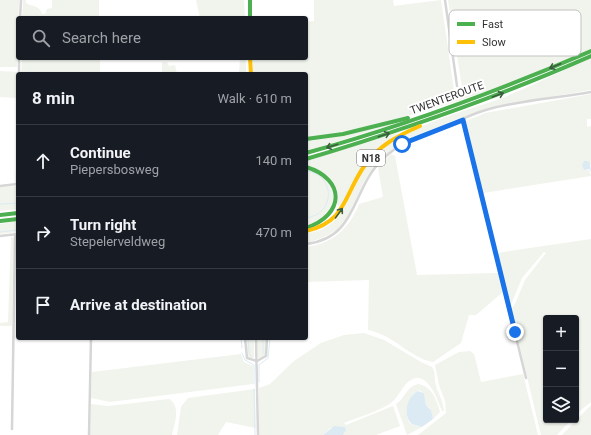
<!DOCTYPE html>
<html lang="en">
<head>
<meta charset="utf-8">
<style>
  :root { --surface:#171b24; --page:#242831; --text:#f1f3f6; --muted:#9ea1a6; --line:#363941 }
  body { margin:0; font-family:Roboto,sans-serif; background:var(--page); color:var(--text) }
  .controls { position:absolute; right:12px; bottom:12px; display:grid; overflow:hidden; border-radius:4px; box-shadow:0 1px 3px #0004 }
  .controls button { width:36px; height:36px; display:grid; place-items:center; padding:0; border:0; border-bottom:1px solid var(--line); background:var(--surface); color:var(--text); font:20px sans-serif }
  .stop { position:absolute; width:12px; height:12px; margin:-9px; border:3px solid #1a73e8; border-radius:50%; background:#fff }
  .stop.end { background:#1a73e8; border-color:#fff; box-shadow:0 1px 4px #0008 }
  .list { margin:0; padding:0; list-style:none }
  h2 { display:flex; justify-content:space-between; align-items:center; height:52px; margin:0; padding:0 16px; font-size:17px }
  h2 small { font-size:13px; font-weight:400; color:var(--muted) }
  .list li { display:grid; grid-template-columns:26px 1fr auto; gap:12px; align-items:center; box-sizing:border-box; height:72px; padding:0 16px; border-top:1px solid var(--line) }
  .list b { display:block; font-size:15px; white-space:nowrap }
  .list p { margin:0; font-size:13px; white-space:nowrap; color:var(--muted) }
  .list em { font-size:13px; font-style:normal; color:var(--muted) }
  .icon { flex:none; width:22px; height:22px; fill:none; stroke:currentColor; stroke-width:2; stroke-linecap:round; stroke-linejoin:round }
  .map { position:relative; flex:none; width:591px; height:435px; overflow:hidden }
  .search { position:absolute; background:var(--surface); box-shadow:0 1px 3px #0004; left:16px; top:16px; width:292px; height:44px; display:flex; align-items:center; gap:10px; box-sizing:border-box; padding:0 14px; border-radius:4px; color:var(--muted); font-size:15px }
  .panel { position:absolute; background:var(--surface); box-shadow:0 1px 3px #0004; left:16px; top:72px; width:292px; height:268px; border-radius:4px }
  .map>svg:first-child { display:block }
</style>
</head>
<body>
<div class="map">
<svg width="591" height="435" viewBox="0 0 591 435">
  <rect width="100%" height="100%" fill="#fff"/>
  <g fill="#f1f4ec">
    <polygon points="0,0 19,0 17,67 0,67"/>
    <path d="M23 0H26V3C33 7 39 5 42 14H45L47 9 52 8V0H99V18H22Z"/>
    <polygon points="196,0 244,0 245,18 200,18"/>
    <path d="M314 0H393L394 6 441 0 455 97 463 93 448 0H591V49C499 90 406 123 306 138V74H253L252 58H306V22L314 21Z"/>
    <polygon points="22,58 100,58 100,74 21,74"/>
    <polygon points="240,58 246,58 246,74 239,74"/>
    <path d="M591 58V90L490 107 401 143C387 153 374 164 365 180 359 190 358 201 352 211 342 230 326 238 306 243V233C351 231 350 175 379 151 414 123 461 113 502 98 532 86 561 71 591 58Z"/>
    <polygon points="162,62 167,62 169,66 175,65 177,74 162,74"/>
    <polygon points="0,71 18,72 17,98 0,97"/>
    <polygon points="591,94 591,119 587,119 587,127 591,126 591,165 590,164 584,169 589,170 591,176 483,193 466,121 485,113"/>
    <polygon points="398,123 306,151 306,140"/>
    <polygon points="400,132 373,153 340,207 337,205 332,181 306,166 306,161"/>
    <path d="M391 154 395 156 417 275 498 273 503 292 476 315H469L461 343 433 362C410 358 394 335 368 330L369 280 306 282V247C332 244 350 228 359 204L383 197 378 168Z"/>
    <path d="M306 170C342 173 342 222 306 225Z"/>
    <polygon points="18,186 18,209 0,211 0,187"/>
    <polygon points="18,221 18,232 0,234 0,224"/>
    <polygon points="11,236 14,239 12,326 0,326 0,323 8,322"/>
    <polygon points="591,239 591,402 576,414 576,318 546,318 546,420 571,420 557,435 541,435 511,310 516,302 525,280 546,253 544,252 522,278 510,307 497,253"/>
    <path d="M364 333 384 340 421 362 432 367C436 373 434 379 436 386 439 395 443 401 444 411H442C437 399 427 367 408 382 402 387 399 396 392 402 381 411 358 417 344 423L346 425 393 406 400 426 376 435H343L345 432 330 428 323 435H259V388L270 384 294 361 321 343 344 335Z"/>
    <polygon points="246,338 254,338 254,357 252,359 248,357"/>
    <polygon points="257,338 266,338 265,357 260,359 258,357"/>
    <polygon points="470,351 474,354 481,382 523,374 538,435 418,435 446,413 445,401 439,385 435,365 459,352"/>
    <polygon points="241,354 244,362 253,366 253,384 110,402 91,398 92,372"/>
    <path d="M419 384C432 387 437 400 440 412L433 419 430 408 426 405 424 393 419 390 413 394C410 402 403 415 410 423 414 426 419 425 422 427L407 435 396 404C406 398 406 386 419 384Z"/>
    <polygon points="255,389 256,428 226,422 218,435 177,435 181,407 188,398"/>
    <path d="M169 399C181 406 175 423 172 435H90L91 404 108 406Z"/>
    <polygon points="591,405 591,435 562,435"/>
  </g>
  <g fill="#dcebf3">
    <polygon points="584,161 588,161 590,164 591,172 589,169 584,170 582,165"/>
    <path d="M418 391 424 393 426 405 431 410 433 419 422 427 412 424C402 416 407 396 418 391Z"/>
    <polygon points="334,426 345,427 346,430 343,435 323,435"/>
  </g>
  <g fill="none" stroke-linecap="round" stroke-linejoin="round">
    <g stroke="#dcebf3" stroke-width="1">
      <path d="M306 171C335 173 337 214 306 218"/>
      <polyline points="0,204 18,203"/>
      <polyline points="0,232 18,230"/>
      <polyline points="241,338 242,348"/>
      <polyline points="248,338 249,353 251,356"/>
      <polyline points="242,353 245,360 254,365 254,384"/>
      <polyline points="263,354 263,338"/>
      <polyline points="259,382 259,365 268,358 270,338"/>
      <polyline points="254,389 255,435"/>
    </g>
    <g stroke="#d6d6d6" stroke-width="2.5">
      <polyline points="445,0 457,86"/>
      <polyline points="20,18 21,0"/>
      <polyline points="19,74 19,58"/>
      <polyline points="463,120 526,378"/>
      <polyline points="17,184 18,110"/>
      <polyline points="0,186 17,184"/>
      <polyline points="0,236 18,234"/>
      <path d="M306 244C359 238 351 188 383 159 399 143 420 136 441 128 457 122 473 113 489 109 522 100 557 98 591 92"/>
      <polyline points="245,338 247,358 257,361 266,356 267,338"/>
      <polyline points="256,338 258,435"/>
      <polyline points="12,429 15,234"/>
      <polyline points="89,435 91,338"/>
    </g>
    <g stroke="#4caf50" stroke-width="4">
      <polyline points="250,0 250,18"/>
      <polyline points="306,139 343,134 408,118"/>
      <path d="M306 153C404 126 498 91 591 51"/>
      <path d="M306 159C403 130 498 97 591 56"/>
      <path d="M306 167C346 179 345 215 306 228"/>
      <polyline points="0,215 18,213"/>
      <polyline points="0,221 18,219"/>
    </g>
    <g stroke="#ffc107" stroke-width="4">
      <polyline points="250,58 251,74"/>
      <path d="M306 231C347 222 344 194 365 165 378 146 399 135 420 126"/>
    </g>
  </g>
  <defs><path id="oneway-shaft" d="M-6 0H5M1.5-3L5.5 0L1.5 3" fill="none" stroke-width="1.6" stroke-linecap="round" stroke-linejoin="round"/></defs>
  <g stroke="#3b5e3c">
    <use href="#oneway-shaft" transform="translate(555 66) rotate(157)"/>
    <use href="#oneway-shaft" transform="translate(498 95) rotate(-20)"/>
    <use href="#oneway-shaft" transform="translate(384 135) rotate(-18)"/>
    <use href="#oneway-shaft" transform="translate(332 146) rotate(163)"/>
    <use href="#oneway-shaft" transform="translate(339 213) rotate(-54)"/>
  </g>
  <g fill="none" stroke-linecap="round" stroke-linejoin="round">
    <polyline stroke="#1a73e8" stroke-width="5" points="402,144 463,120 515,332"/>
  </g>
  <g text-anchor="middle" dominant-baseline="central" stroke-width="4" stroke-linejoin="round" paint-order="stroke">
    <rect fill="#fff" stroke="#707070" stroke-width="1" x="357" y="150" width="28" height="16" rx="3"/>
    <g font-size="10" font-weight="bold" fill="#323232">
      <text x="371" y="158">N18</text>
    </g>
    <g font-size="11" fill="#323232" stroke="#fff">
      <text transform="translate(447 98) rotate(-20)">TWENTEROUTE</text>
    </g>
  </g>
  <rect x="449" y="10" width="132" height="46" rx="6" fill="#fff" stroke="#c2c2c2" stroke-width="1"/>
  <rect x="457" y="22" width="18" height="4" fill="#4caf50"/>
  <rect x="457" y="40" width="18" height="4" fill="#ffc107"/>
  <g font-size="11" fill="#323232">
    <text x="482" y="28">Fast</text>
    <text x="482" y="46">Slow</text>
  </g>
</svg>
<div class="controls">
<button>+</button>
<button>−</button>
<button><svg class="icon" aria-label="layers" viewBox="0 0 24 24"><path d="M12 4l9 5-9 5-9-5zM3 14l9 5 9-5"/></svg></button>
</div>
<div class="stop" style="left:402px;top:144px"></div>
<div class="stop end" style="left:515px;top:332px"></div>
<div class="search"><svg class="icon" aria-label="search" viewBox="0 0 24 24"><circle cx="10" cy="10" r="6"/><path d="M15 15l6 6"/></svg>Search here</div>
<section class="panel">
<h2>8 min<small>Walk · 610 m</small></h2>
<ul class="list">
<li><svg class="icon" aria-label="ahead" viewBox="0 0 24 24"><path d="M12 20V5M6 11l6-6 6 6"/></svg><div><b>Continue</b><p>Piepersbosweg</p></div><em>140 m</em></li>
<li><svg class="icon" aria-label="right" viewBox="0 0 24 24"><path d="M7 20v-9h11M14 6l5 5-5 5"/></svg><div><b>Turn right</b><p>Stepelerveldweg</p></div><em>470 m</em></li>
<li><svg class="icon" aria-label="arrive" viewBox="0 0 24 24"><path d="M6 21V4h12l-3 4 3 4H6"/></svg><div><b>Arrive at destination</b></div></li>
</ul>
</section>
</div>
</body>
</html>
